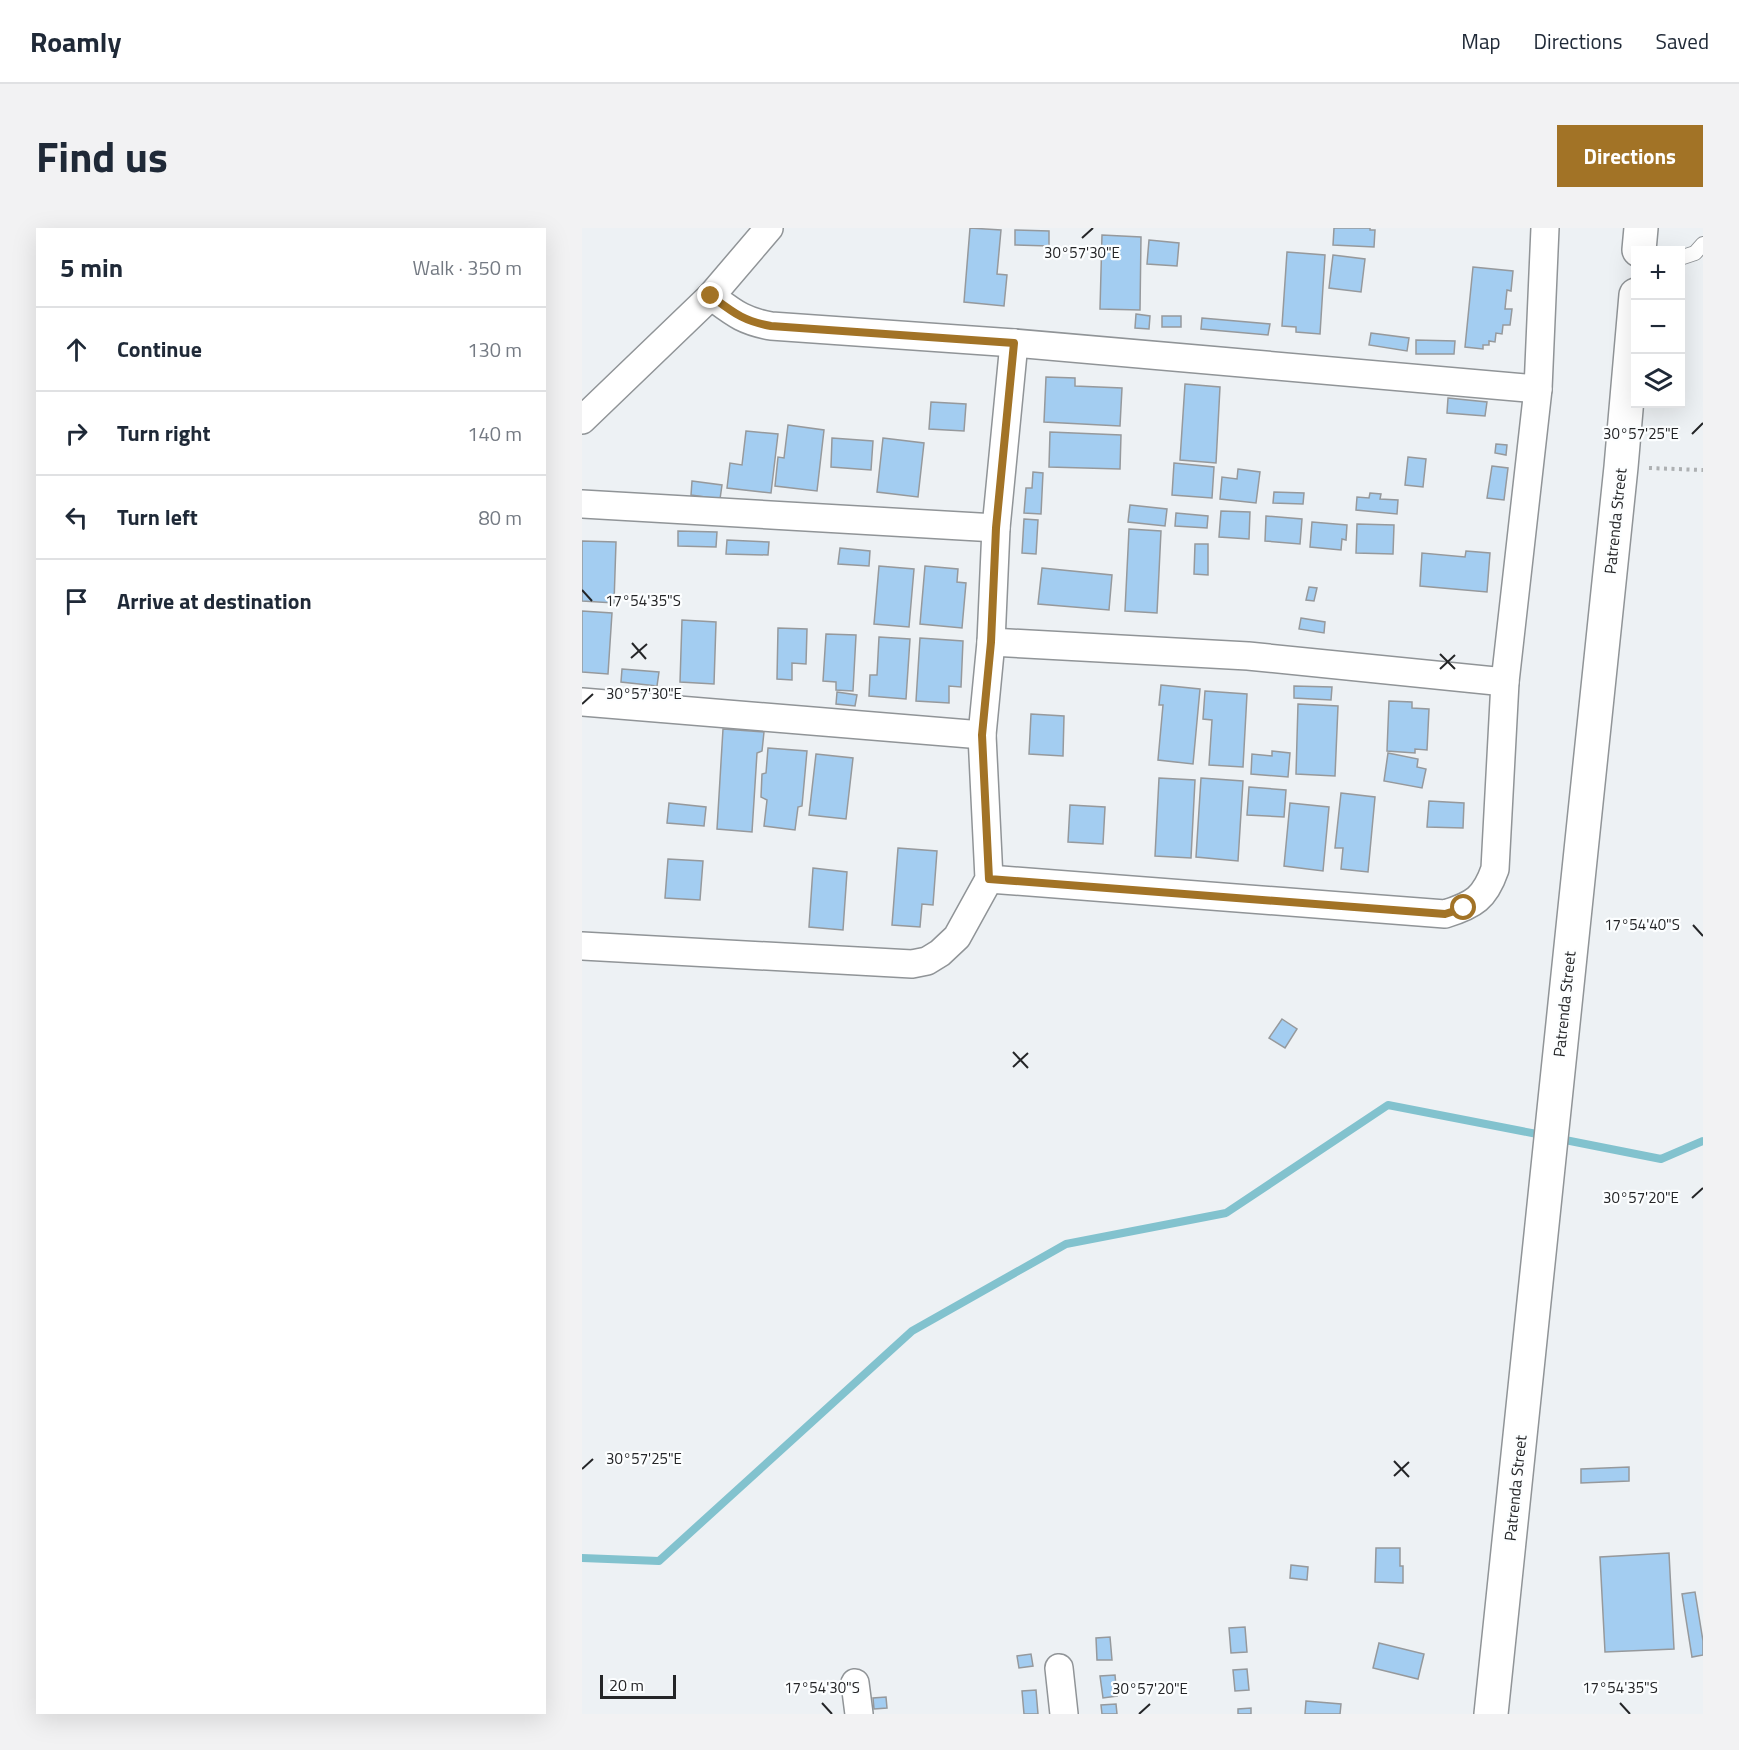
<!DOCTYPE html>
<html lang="en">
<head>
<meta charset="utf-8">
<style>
  :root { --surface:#fff; --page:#f2f2f3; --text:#1f2937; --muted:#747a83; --line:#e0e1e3; --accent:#a27326 }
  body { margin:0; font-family:"Titillium Web",sans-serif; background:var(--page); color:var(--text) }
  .controls { position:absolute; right:18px; top:18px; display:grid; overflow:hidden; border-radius:0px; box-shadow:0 6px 24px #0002 }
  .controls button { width:54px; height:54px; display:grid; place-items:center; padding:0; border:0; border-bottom:2px solid var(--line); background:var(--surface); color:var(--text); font:30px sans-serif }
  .scale { position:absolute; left:18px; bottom:15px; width:76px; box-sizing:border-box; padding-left:6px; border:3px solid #242527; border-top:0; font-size:16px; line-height:21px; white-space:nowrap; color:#242527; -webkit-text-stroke:4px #fcfeff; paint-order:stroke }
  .stop { position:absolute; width:18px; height:18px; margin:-14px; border:4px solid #a27326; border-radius:50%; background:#fff }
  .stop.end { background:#a27326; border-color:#fff; box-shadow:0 2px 6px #0008 }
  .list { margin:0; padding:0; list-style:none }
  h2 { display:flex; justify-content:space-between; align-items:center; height:78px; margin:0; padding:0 24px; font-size:26px }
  h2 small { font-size:20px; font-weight:400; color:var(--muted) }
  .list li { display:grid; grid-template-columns:39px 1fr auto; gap:18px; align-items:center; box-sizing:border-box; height:84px; padding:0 24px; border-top:2px solid var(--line) }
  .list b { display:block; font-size:22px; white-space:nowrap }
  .list em { font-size:20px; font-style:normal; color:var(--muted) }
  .icon { flex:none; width:33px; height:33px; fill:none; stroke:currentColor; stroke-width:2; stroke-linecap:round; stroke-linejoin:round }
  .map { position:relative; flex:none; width:1121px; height:1486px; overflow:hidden; border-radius:0px }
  header { display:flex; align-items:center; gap:36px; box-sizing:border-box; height:84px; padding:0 30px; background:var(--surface); border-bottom:2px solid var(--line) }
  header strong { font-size:28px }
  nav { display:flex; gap:33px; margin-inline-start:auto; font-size:21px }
  .intro { display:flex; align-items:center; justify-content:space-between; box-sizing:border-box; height:144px; padding:0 36px }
  h1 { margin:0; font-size:42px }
  .button { padding:15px 27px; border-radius:0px; background:var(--accent); color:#fff; font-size:21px; font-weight:700 }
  main { display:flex; gap:36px; padding:0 36px }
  aside { flex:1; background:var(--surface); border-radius:0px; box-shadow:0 6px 24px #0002 }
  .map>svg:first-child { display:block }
</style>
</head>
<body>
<header>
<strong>Roamly</strong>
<nav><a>Map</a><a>Directions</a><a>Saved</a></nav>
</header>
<div class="intro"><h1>Find us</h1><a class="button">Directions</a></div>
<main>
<aside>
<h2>5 min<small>Walk · 350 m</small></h2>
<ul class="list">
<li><svg class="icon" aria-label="ahead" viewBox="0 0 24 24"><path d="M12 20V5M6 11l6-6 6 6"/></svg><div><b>Continue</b></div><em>130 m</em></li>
<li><svg class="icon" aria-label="right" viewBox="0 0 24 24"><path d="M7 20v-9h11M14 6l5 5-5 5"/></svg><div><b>Turn right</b></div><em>140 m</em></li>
<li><svg class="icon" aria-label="left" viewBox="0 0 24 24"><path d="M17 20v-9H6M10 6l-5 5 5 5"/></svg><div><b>Turn left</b></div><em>80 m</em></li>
<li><svg class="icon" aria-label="arrive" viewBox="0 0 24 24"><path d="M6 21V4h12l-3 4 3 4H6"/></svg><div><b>Arrive at destination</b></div></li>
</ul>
</aside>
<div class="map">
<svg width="1121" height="1486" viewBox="0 0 1121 1486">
  <rect width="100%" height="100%" fill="#edf1f4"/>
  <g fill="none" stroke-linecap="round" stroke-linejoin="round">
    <g stroke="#82c2ce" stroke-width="8">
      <polyline points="978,911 1079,931 1121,913"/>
      <polyline points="0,1330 77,1333 330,1103 484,1016 644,985 806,877 960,907"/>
    </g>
  </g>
  <g fill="#a3cdf1" stroke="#96999c" stroke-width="1.5">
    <polygon points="388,0 419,2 415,46 425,47 422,78 382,74"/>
    <polygon points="752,0 788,0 788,2 793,2 792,19 751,17"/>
    <polygon points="433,2 467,3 467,18 433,17"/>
    <polygon points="520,7 559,9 558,82 518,81"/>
    <polygon points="567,12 597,15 595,38 565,36"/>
    <polygon points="705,24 743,27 738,106 714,104 714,99 700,98"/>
    <polygon points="751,27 783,31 779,64 747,60"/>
    <polygon points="891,39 931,43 929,63 925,62 923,81 930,81 928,97 921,97 920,106 914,105 913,114 907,113 907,117 901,117 901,121 883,119"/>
    <polygon points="554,86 568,88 567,101 553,100"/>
    <rect x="580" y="88" width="19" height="11"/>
    <polygon points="620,90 688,96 686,107 619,101"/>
    <polygon points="789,105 827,110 825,123 787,117"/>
    <polygon points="834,112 873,113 872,126 834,126"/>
    <polygon points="464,149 493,150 493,158 540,160 538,198 462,194"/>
    <polygon points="603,156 638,159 634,235 598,232"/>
    <polygon points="866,170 905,174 903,188 865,185"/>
    <polygon points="349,174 384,176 382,203 347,201"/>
    <polygon points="206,197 242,202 235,263 193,258 196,229 202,230"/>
    <polygon points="164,203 196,206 189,265 145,260 148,235 160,237"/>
    <polygon points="468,204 539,207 538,241 467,239"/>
    <polygon points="250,210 291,213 289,242 249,239"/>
    <polygon points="301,210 342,215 336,269 295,264"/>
    <polygon points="914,216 925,217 924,227 913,225"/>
    <polygon points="826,229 844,231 841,259 823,257"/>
    <polygon points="592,235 632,239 630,270 590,267"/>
    <polygon points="910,238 926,240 922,272 905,270"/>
    <polygon points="656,241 678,244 674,275 638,271 640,249 655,251"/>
    <polygon points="451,244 461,245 459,286 442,285 444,260 450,260"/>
    <polygon points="110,253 140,257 138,271 109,267"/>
    <polygon points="692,264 722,265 721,276 691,275"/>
    <polygon points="788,265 799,266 798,271 816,272 815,286 774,282 775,269 787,270"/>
    <polygon points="548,277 585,281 583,298 546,294"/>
    <polygon points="639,283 668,284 667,311 637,309"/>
    <polygon points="594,285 626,288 625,300 593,298"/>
    <polygon points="684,288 720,291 718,316 683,313"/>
    <polygon points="442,291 456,292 454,326 440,325"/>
    <polygon points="730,294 765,297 764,312 760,311 759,322 728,319"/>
    <polygon points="775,296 812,297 811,326 774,325"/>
    <polygon points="547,301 579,303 575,385 543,383"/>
    <polygon points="96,303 135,304 134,319 96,318"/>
    <polygon points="145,312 187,314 186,327 144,326"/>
    <polygon points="0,313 34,314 32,375 0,373"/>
    <polygon points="613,316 626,316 626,347 612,346"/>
    <polygon points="258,320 288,323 287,338 256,336"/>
    <polygon points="884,323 908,325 905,364 838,358 840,325 883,329"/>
    <polygon points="297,338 332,341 327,399 292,396"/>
    <polygon points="343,338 376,341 375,354 384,355 380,400 338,396"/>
    <polygon points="460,340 530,347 527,382 456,376"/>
    <polygon points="727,359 735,360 732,373 724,372"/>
    <polygon points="0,383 30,385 26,446 0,444"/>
    <polygon points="719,390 743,394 742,405 717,401"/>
    <polygon points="100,392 134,394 132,456 98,454"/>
    <polygon points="196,400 225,401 224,436 210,435 210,452 195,451"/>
    <polygon points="244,406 274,407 271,463 254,462 254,454 241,453"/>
    <polygon points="297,409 328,411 324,471 287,468 288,447 295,447"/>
    <polygon points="338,410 381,413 379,459 367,458 367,475 334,473"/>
    <polygon points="40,441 77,444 75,458 39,454"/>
    <polygon points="579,457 618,461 611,536 576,532 581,477 577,477"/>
    <polygon points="712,458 750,459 749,472 712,470"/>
    <polygon points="623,463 665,466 661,539 627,537 630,492 621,491"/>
    <polygon points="255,464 275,467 273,478 254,476"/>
    <polygon points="807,473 830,474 830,480 847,481 845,522 833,521 833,525 805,523"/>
    <polygon points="716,476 756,478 753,548 714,546"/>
    <polygon points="449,486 482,488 481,528 447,526"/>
    <polygon points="141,501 182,504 180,523 175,525 170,604 135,601"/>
    <polygon points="186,520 225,523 220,578 216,579 213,602 182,598 185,572 179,569 180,546 184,545"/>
    <polygon points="690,523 708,525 706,549 669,546 670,526 690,528"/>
    <polygon points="806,525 836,531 835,539 844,541 840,560 802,553"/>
    <polygon points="234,526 271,530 264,591 227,587"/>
    <polygon points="577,550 613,552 609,630 573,628"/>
    <polygon points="619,550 661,553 656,633 614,629"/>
    <polygon points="667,559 704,562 702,589 665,587"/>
    <polygon points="759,565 793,569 786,644 759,641 761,620 753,620"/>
    <polygon points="847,573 882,575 881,600 845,599"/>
    <polygon points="87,575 124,579 122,598 85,595"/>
    <polygon points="708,575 747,579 741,643 702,638"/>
    <polygon points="488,577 523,579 521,616 486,614"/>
    <polygon points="316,620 355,623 351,677 340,676 338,699 310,697"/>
    <polygon points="86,631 121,633 118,672 83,670"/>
    <polygon points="231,640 265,644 261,702 227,699"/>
    <polygon points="700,791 715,801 703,820 687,810"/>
    <polygon points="1047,1239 1047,1253 999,1255 999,1241"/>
    <polygon points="794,1320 818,1320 818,1338 821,1338 821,1355 793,1354"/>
    <polygon points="1087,1325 1092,1421 1023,1424 1018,1329"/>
    <polygon points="709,1337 726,1339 725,1352 708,1350"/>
    <polygon points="1113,1364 1121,1413 1121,1427 1110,1429 1100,1366"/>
    <polygon points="663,1399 665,1424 649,1425 647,1400"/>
    <polygon points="528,1409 530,1432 515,1432 514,1410"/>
    <polygon points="797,1415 842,1426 836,1451 791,1440"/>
    <polygon points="449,1426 451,1438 437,1440 435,1428"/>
    <polygon points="665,1441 667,1462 653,1463 651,1442"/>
    <polygon points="533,1447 535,1468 521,1470 518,1448"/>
    <polygon points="454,1462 456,1486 442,1486 440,1463"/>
    <polygon points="304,1469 305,1480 292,1481 291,1470"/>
    <polygon points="724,1473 759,1476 758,1486 723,1486"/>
    <polygon points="534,1476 535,1486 520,1486 519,1477"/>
    <polygon points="669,1480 669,1486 656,1486 656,1481"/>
  </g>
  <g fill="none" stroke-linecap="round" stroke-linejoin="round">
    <defs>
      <polyline id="lane" points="1098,30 1113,25 1121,16"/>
      <g id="street">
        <path d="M129 68C152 85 161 93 189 98L432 115 956 161"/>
        <polyline points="0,192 129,68 187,0"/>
        <polyline points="0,276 414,300"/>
        <polyline points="409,414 666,428 923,454"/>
        <polyline points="0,474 400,507"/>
        <path d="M407 651 863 686C892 677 903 670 913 641L923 454 956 161 963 0"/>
        <polyline points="0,718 330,736 345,733 358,725 375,709 407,651 400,507 409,414 414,300 432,115"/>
        <polyline points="477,1440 482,1486"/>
        <polyline points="273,1455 277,1486"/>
      </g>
      <g id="secondary">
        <polyline points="1057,22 1059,0"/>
        <polyline points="909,1486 1039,239 1054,67"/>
      </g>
    </defs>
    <use href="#lane" stroke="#909497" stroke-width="16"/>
    <use href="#street" stroke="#909497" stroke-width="30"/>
    <use href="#secondary" stroke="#909497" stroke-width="36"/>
    <polyline stroke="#adb0b2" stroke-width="4" stroke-dasharray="3 4.5" stroke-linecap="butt" points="1067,240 1121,242"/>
    <use href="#lane" stroke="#fff" stroke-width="14"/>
    <use href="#street" stroke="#fff" stroke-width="27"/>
    <use href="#secondary" stroke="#fff" stroke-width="33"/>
  </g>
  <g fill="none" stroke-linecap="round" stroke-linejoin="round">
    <path stroke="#a27326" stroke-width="8" d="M129 68C152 85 161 93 189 98L432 115 414 300 409 414 400 507 407 651 863 686 882 680"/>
  </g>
  <path fill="none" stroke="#242527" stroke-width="2" d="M500 10 511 0M1110 206 1121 195M0 362 10 373M50 415 64 431M858 426 873 441M49 430 65 416M858 441 873 427M0 476 11 466M1111 697 1121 708M431 824 446 840M431 839 446 825M1110 970 1121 960M812 1233 827 1249M0 1241 11 1231M812 1248 827 1234M240 1475 250 1486M1038 1475 1048 1486M557 1486 568 1476"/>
  <g text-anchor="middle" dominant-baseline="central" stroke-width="4.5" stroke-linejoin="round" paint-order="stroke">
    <g font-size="16" fill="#242527" stroke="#fcfeff">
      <text transform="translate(1033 293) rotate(-84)">Patrenda Street</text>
      <text transform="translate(982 776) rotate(-84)">Patrenda Street</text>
      <text transform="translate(933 1260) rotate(-84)">Patrenda Street</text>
    </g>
  </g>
  <g font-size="15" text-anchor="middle" fill="#242527" stroke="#fcfeff" stroke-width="4.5" stroke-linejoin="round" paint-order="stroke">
    <text x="500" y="30">30°57'30"E</text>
    <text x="1059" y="211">30°57'25"E</text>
    <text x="61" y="378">17°54'35"S</text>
    <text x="62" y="471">30°57'30"E</text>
    <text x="1060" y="702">17°54'40"S</text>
    <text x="1059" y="975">30°57'20"E</text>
    <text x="62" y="1236">30°57'25"E</text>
    <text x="240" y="1465">17°54'30"S</text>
    <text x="1038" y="1465">17°54'35"S</text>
    <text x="568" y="1466">30°57'20"E</text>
  </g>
</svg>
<div class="controls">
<button>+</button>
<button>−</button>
<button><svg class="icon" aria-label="layers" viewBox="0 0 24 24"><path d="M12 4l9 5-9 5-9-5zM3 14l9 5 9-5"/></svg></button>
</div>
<div class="scale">20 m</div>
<div class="stop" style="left:882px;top:680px"></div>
<div class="stop end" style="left:129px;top:68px"></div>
</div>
</main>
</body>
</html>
